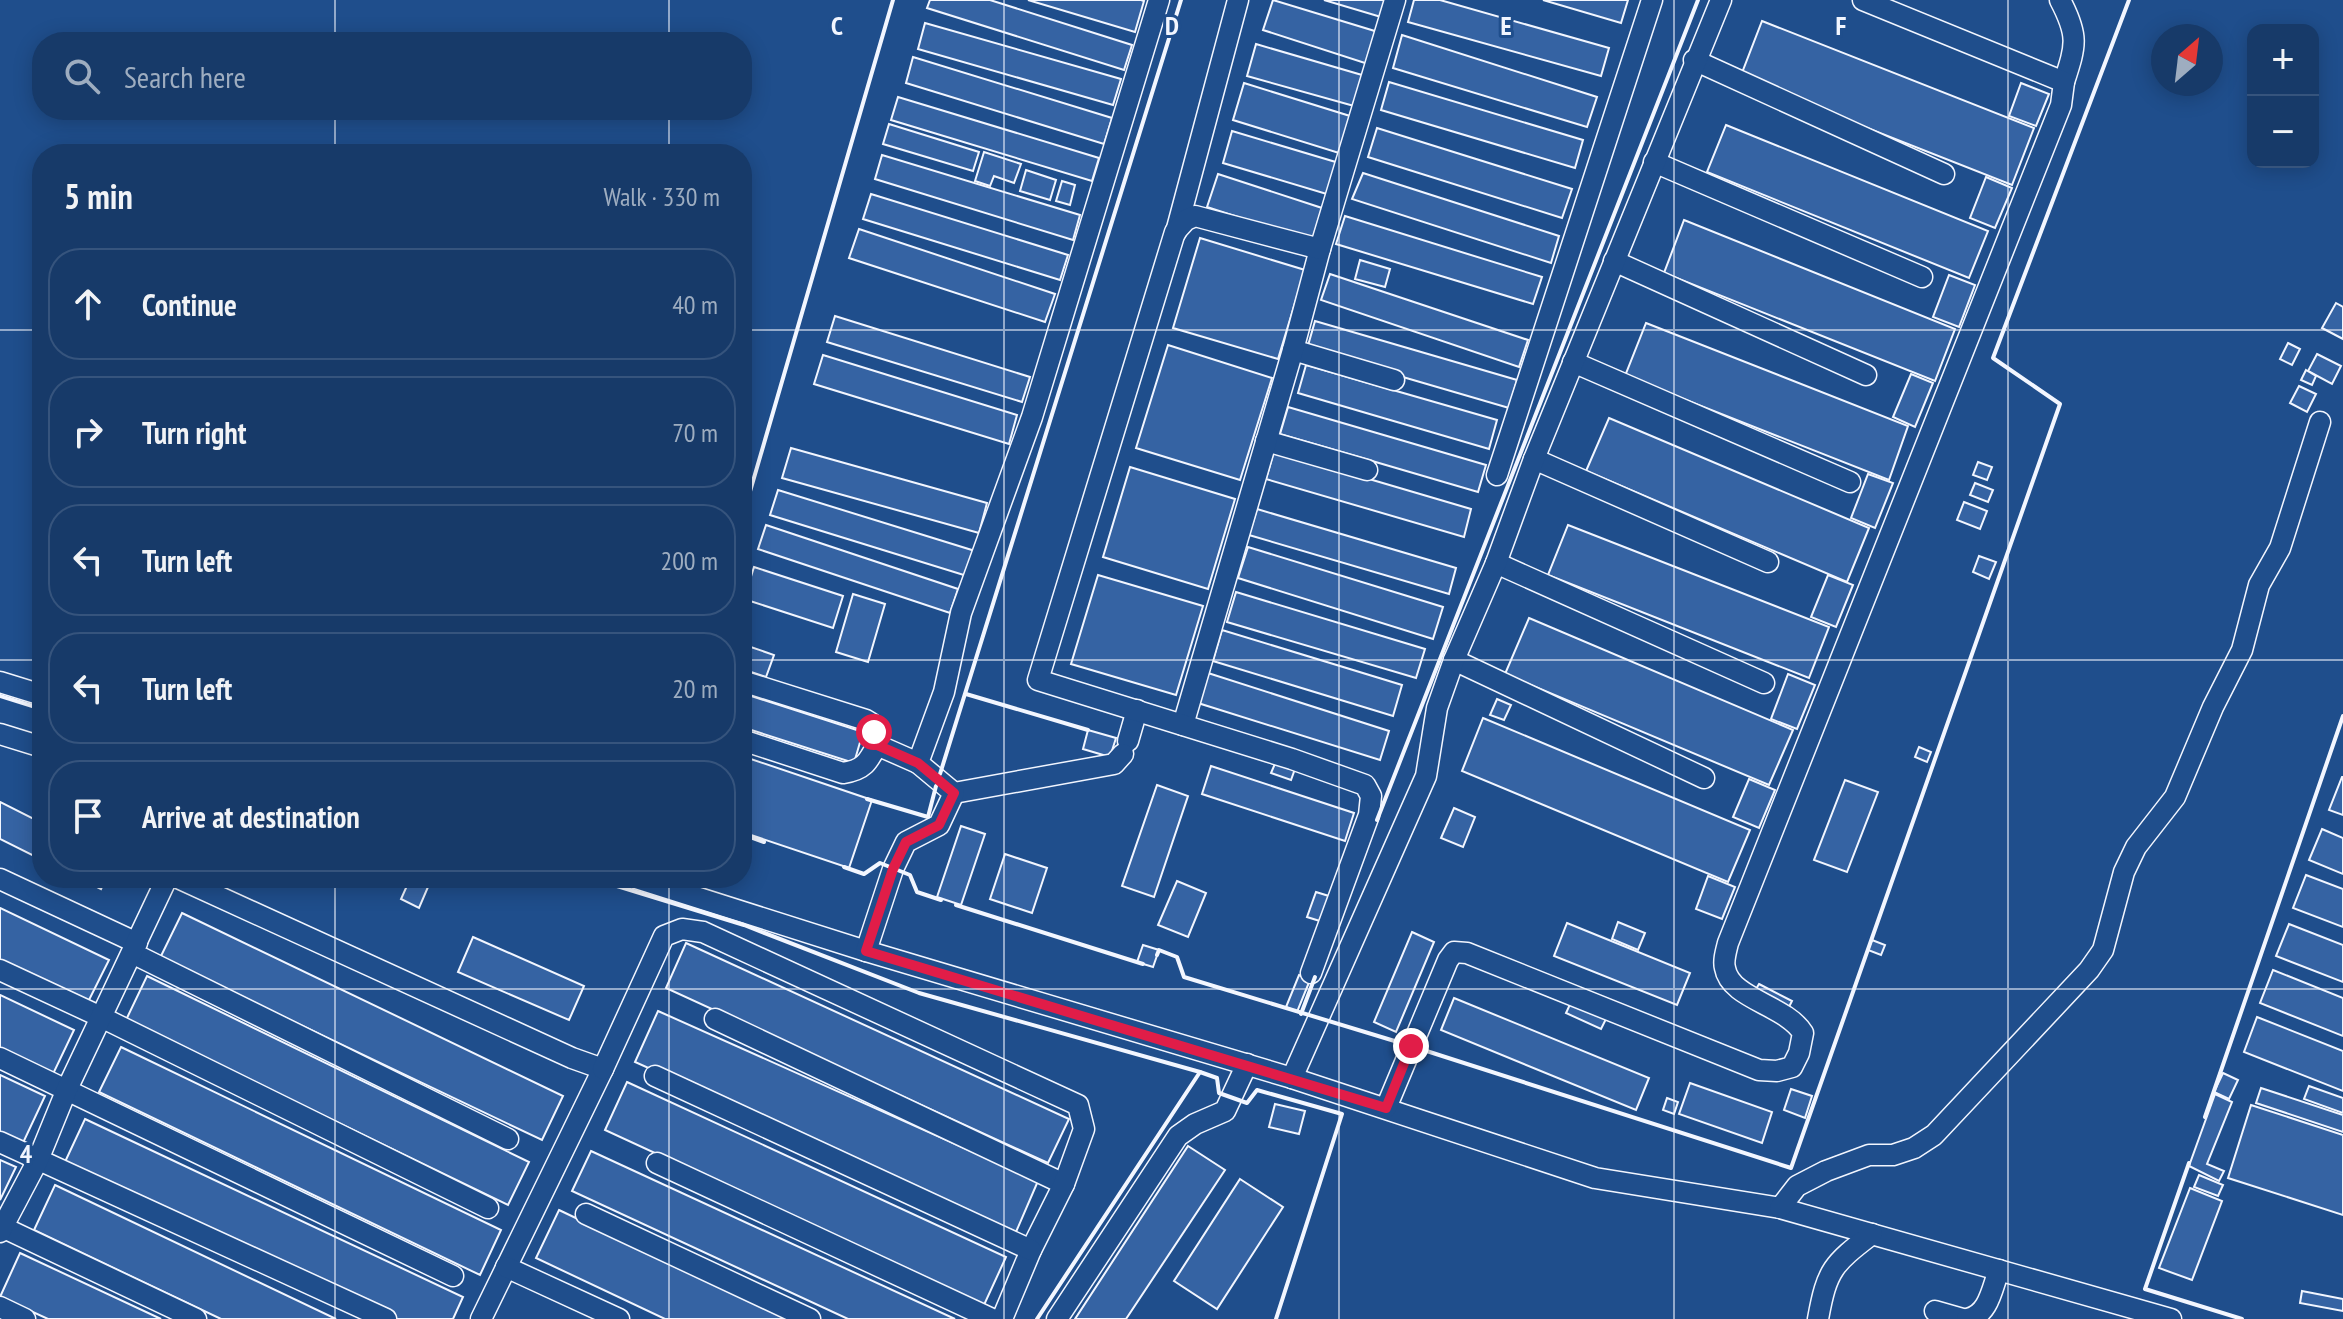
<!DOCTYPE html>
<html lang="en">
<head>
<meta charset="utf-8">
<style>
  :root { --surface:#173a69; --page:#244571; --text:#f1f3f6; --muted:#9eadc0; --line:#36547d }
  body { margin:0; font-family:"PT Sans Narrow",sans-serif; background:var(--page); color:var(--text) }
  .controls { position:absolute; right:24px; top:24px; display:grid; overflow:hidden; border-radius:16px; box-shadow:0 4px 20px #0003 }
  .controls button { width:72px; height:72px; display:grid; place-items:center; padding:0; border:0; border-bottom:2px solid var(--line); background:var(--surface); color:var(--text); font:40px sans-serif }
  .compass { position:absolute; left:2151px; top:24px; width:72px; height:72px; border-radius:50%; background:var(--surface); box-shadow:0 4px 20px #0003; rotate:28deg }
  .stop { position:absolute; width:24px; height:24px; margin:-18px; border:6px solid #e11d48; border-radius:50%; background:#fff }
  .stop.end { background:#e11d48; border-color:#fff; box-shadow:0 2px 8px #0008 }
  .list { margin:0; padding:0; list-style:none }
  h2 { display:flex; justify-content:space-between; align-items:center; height:104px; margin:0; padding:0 32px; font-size:34px }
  h2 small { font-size:26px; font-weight:400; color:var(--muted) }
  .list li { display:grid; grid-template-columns:52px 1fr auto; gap:24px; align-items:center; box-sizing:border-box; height:112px; margin:0 16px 16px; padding:0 16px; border:2px solid var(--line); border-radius:32px }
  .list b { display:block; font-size:30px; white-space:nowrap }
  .list em { font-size:26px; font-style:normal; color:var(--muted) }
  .icon { flex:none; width:44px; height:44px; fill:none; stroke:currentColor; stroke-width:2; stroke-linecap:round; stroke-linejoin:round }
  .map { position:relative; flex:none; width:2343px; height:1319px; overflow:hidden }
  .search { position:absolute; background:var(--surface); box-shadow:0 4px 20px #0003; left:32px; top:32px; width:720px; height:88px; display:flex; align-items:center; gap:20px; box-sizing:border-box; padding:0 28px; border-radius:32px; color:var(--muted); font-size:30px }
  .panel { position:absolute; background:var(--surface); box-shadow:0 4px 20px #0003; left:32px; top:144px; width:720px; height:744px; border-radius:32px }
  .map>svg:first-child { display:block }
</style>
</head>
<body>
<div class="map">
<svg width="2343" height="1319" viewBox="0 0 2343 1319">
  <rect width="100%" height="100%" fill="#1f4e8c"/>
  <g fill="#3563a3" stroke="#f2f6ff" stroke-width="2">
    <polygon points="930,0 990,0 1132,45 1124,70 927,8"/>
    <polygon points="1028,0 1141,0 1144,1 1135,32"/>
    <polygon points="1273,0 1378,32 1368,64 1263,30"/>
    <polygon points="1324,0 1386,0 1381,17"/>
    <polygon points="1414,0 1440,0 1609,48 1601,76 1408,22"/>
    <polygon points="1543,0 1628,0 1621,23"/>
    <polygon points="1762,21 2034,128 2012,185 1740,78"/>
    <polygon points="925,23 1121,79 1113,105 918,49"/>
    <polygon points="1402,35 1597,97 1587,127 1393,68"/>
    <polygon points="1256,44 1362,75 1354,106 1247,76"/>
    <polygon points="913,57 1112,118 1104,144 906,83"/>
    <polygon points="1389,82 1583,140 1575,168 1381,110"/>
    <polygon points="1244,83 1350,116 1339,153 1233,120"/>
    <polygon points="2021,83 2049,94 2036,126 2009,116"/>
    <polygon points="898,97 1099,158 1092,181 891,120"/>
    <polygon points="889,124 979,152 973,171 883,144"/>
    <polygon points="1726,125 1988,231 1969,278 1707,172"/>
    <polygon points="1377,128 1572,189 1562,218 1368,157"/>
    <polygon points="1232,131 1339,163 1330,195 1223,163"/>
    <polygon points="984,152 1021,164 1014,183 994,176 990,186 975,181"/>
    <polygon points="882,155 1080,215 1073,240 875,179"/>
    <polygon points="1026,170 1056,180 1050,200 1020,191"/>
    <polygon points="1363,173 1559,236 1551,263 1352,199"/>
    <polygon points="1218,174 1322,208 1312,241 1207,207"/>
    <polygon points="1986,177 2012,188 1995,228 1970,218"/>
    <polygon points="1062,181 1075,185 1070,205 1056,201"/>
    <polygon points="871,194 1068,255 1060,280 863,219"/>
    <polygon points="1345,216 1542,277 1533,304 1336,244"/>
    <polygon points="1684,220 1955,329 1935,381 1664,273"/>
    <polygon points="859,229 1055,294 1045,322 849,258"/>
    <polygon points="1200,238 1305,270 1278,359 1173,328"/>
    <polygon points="1360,260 1390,269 1385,287 1355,279"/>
    <polygon points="1330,274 1528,340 1519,367 1321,300"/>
    <polygon points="1949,275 1975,285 1959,327 1933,317"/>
    <polygon points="2336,303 2343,307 2343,339 2322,328"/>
    <polygon points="835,316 1030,377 1022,402 827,342"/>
    <polygon points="1315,321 1517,380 1509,408 1307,349"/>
    <polygon points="1646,323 1908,426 1889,480 1625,376"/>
    <polygon points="2288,343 2300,349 2292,365 2280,359"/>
    <polygon points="1168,345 1272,378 1240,480 1136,448"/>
    <polygon points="2317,354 2341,366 2332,384 2308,371"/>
    <polygon points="823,355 1017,415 1009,444 814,384"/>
    <polygon points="1306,365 1497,420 1489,449 1298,393"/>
    <polygon points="2306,370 2316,376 2312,385 2301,380"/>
    <polygon points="1911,374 1933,383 1915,427 1893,417"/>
    <polygon points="2299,386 2316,394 2307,412 2290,403"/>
    <polygon points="1288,407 1486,465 1478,492 1280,434"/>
    <polygon points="1609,418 1869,528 1847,582 1586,471"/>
    <polygon points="791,448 987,503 979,533 782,478"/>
    <polygon points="1274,451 1471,509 1464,537 1266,479"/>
    <polygon points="1978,462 1992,467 1987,480 1973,475"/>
    <polygon points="1130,467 1235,499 1208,589 1103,557"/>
    <polygon points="1868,474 1893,483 1875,528 1851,518"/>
    <polygon points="1975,483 1993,490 1988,502 1970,495"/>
    <polygon points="778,490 975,551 967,576 770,515"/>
    <polygon points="1964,502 1987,511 1980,529 1957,520"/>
    <polygon points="1257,509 1456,568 1449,594 1249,535"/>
    <polygon points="766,525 958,589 950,613 758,549"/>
    <polygon points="1568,525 1829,627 1809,678 1548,575"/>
    <polygon points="1248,547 1443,607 1433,639 1238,578"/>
    <polygon points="1979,556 1996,562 1989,579 1973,572"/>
    <polygon points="754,567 843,596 833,628 744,599"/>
    <polygon points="1098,575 1203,606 1176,695 1071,664"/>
    <polygon points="1828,575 1853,585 1836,627 1811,617"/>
    <polygon points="1236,592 1425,649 1416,678 1227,622"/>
    <polygon points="853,594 885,604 868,662 836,652"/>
    <polygon points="1529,618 1793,730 1769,785 1505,674"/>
    <polygon points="1222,630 1402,685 1393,716 1213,661"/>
    <polygon points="742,644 774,655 766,677 742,669"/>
    <polygon points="1208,673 1389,731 1380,760 1198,703"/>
    <polygon points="1788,674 1815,685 1797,729 1771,719"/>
    <polygon points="742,693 863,732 854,763 742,727"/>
    <polygon points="1497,699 1511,705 1504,720 1490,715"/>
    <polygon points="1483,718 1750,830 1728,882 1462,771"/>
    <polygon points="1088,730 1116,738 1110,757 1083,749"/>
    <polygon points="1919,747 1931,752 1927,762 1915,757"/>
    <polygon points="742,756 872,800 849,868 742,832"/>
    <polygon points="1277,759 1296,766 1291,780 1271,773"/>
    <polygon points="1211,766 1354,813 1345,841 1202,794"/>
    <polygon points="2342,777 2343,777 2343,815 2329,810"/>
    <polygon points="1749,779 1775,790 1759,828 1733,817"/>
    <polygon points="1845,780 1878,792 1847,872 1814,860"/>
    <polygon points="1157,785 1188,796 1154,897 1122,886"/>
    <polygon points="0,802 42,823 42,860 0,839"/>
    <polygon points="1454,808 1475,817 1463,847 1441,838"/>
    <polygon points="961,826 985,834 961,905 937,897"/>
    <polygon points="2322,829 2343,838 2343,874 2309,860"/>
    <polygon points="1005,854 1047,868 1032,913 990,899"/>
    <polygon points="2306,875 2343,889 2343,927 2293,908"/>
    <polygon points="1708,876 1735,887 1722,919 1696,909"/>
    <polygon points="80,878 106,878 101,889"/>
    <polygon points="410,879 428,887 419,908 401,899"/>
    <polygon points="1177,881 1206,893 1188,937 1158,925"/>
    <polygon points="1316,892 1332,897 1323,922 1307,917"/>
    <polygon points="0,908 109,960 87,1004 0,962"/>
    <polygon points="182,913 563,1096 542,1140 160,958"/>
    <polygon points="1618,922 1645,933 1638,950 1612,939"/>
    <polygon points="1567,923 1690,973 1677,1005 1554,956"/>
    <polygon points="2289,924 2343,945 2343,982 2276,956"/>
    <polygon points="1412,932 1434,942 1396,1032 1374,1022"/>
    <polygon points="473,937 584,986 569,1020 458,972"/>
    <polygon points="1872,940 1885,945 1881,955 1868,950"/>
    <polygon points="686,943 1069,1119 1048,1163 666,988"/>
    <polygon points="1143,945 1159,950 1153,967 1137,962"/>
    <polygon points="2273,970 2343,998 2343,1036 2260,1003"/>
    <polygon points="1299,975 1310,980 1297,1012 1286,1007"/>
    <polygon points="147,976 529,1162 508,1205 126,1020"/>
    <polygon points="1759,984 1792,1001 1787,1011 1753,994"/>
    <polygon points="0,995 74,1030 53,1074 0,1049"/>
    <polygon points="1454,998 1649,1078 1636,1110 1441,1030"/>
    <polygon points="1572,1000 1607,1017 1601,1029 1566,1013"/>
    <polygon points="658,1011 1038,1181 1016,1232 635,1062"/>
    <polygon points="2257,1017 2343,1051 2343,1091 2244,1052"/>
    <polygon points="121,1047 501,1230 480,1275 99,1092"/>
    <polygon points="2223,1073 2238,1080 2229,1099 2214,1092"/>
    <polygon points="0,1075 45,1096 22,1145 0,1135"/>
    <polygon points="627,1082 1006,1257 984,1305 605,1130"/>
    <polygon points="1690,1083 1772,1112 1762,1143 1679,1114"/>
    <polygon points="2309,1086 2343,1098 2343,1113 2304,1099"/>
    <polygon points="2261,1088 2343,1115 2343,1132 2256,1103"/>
    <polygon points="1791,1089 1812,1096 1805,1118 1784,1110"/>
    <polygon points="2215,1094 2232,1102 2207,1164 2224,1171 2219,1181 2189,1166"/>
    <polygon points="1667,1098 1678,1102 1674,1114 1663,1110"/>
    <polygon points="1275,1104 1305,1111 1299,1134 1269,1127"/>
    <polygon points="2251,1105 2343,1135 2343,1215 2228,1178"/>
    <polygon points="85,1119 463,1297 453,1319 395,1319 64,1164"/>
    <polygon points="1188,1146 1225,1170 1126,1319 1075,1319"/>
    <polygon points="591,1151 955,1319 848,1319 572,1191"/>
    <polygon points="0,1160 16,1167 0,1200"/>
    <polygon points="2199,1175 2223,1185 2218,1196 2194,1187"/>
    <polygon points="1240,1179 1283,1207 1217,1309 1174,1281"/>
    <polygon points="55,1185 336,1319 221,1319 34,1230"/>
    <polygon points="2190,1188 2222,1201 2192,1280 2159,1268"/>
    <polygon points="559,1210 788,1319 665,1319 536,1258"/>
    <polygon points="20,1253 161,1319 48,1319 0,1297"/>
    <polygon points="2302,1291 2343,1299 2343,1311 2300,1303"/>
  </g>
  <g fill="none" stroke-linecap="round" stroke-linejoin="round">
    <defs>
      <g id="minor">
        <path d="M2060 0C2079 36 2076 45 2064 82"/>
        <polyline points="1694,60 1944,174"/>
        <polyline points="1654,162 1922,277"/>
        <polyline points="1176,232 1238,0"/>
        <polyline points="1614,261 1866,375"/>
        <polyline points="1293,350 1394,380"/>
        <polyline points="1573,362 1850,482"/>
        <polyline points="1266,441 1367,470"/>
        <polyline points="1534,459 1768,562"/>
        <polyline points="1497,475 1652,0"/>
        <polyline points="1496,563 1764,683"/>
        <polyline points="1454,660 1704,778"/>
        <polyline points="742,681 866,720 871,723 877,745 918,763"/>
        <polyline points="0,682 42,695"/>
        <polyline points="1183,725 1293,350 1320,249"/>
        <polyline points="0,734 42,747"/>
        <path d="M742 740 843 773C864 770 868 762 877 745"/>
        <polyline points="1128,741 1137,710"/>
        <polyline points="954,793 1114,764 1123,754"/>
        <polyline points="178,878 572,1058 603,1069 481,1319"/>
        <polyline points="636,878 866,951 1292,1078 1595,1178 1780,1208 2171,1319"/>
        <polyline points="0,879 137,943"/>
        <polyline points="866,951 893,869 906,842 939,825 954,793 918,763 944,692 961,613 1032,417 1159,0"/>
        <polyline points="132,953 508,1139"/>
        <polyline points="0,970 101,1017 488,1208"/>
        <polyline points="1311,973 1369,815 1371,796 1365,785 1292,759 1038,680 1175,232 1186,220 1195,216 1320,249 1395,0"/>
        <polyline points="715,1019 1064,1184"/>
        <polyline points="0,1058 453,1276"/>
        <polyline points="603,1069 664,936 682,929 703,932 1078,1105 1084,1129 1064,1184 1031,1250 1002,1319"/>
        <polyline points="655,1076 1031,1250"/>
        <polyline points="1292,1078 1426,776 1437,708 1454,660 1496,563 1534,459 1721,0"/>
        <path d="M1386 1108 1448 960 1454 952 1467 953 1759 1070 1777 1071 1792 1067 1799 1053 1803 1033C1786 1005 1730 999 1725 968 1723 961 1726 951 1728 943L2061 105 2064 82 1863 0"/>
        <polyline points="0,1142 386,1319"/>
        <polyline points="657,1163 992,1319"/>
        <polyline points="1780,1208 1797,1186 1826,1171 1869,1155 1893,1155 1914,1148 1934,1135 2089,970 2103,950 2124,872 2136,847 2175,797 2213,707 2242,650 2259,585 2280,548 2320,422"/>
        <polyline points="586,1214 810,1319"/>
        <polyline points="0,1226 196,1319"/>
        <polyline points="0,1232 38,1160 67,1089 167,878"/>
        <polyline points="506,1267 619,1319"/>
        <polyline points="0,1307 25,1319"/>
        <polyline points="1935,1311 1963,1319"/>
        <polyline points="1057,1319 1178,1136 1195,1124 1225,1111 1247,1064"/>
        <path d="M1818 1319C1827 1269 1833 1264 1872 1234"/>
        <path d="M1967 1319C1989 1315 1992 1288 1999 1270"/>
      </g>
    </defs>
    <use href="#minor" stroke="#f2f6ff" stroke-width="23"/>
    <use href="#minor" stroke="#1f4e8c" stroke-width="20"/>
    <g stroke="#f2f6ff" stroke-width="4">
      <polyline points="742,519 893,0"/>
      <polyline points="966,694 1088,730"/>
      <polyline points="0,696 42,709"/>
      <polyline points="940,774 1181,0"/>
      <polyline points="867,799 928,817 936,786"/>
      <polyline points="1377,820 1698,0"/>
      <polyline points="742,834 764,842"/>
      <polyline points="844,867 864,874 880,863 910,875 917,892 941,900"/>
      <polyline points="591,878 744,925 919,993 1200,1072 1217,1078 1219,1093 1247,1103 1257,1090 1342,1114 1276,1319"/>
      <polyline points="956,905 1143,964"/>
      <polyline points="1157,955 1159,950 1177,957 1184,977 1411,1046 1791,1168 2060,404 1993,358 2129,0"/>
      <polyline points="1301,1014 1315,977"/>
      <polyline points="2205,1117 2343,716"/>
      <polyline points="2189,1163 2145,1289 2242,1319"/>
      <polyline points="1037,1319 1200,1072"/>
    </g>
  </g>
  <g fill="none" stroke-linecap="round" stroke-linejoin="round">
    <polyline stroke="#e11d48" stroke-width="10" points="874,732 877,745 918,763 954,793 939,825 906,842 893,869 866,951 1386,1108 1411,1046"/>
  </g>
  <path fill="none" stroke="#f2f6ff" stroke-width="2" stroke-opacity="0.55" d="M335 0V42M669 0V42M1004 0V1319M1339 0V1319M1674 0V1319M2008 0V1319M335 110V154M669 110V154M0 330H42M742 330H2343M0 660H42M742 660H2343M335 878V1319M669 878V1319M0 989H2343"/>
  <g font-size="26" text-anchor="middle" font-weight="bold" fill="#f2f6ff" stroke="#1f4e8c" stroke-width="6" stroke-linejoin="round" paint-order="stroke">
    <text x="837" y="35">C</text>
    <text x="1172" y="35">D</text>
    <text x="1506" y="35">E</text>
    <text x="1841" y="35">F</text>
    <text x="26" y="1163">4</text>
  </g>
</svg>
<div class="controls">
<button>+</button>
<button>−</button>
</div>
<svg class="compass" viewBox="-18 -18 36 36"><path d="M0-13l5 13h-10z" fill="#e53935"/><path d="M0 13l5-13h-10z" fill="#9eadc0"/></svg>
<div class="stop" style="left:874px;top:732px"></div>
<div class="stop end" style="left:1411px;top:1046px"></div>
<div class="search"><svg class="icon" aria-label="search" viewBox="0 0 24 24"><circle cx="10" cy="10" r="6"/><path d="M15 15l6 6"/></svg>Search here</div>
<section class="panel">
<h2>5 min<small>Walk · 330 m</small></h2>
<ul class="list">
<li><svg class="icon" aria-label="ahead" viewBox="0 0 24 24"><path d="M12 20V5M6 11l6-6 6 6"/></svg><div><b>Continue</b></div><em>40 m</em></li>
<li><svg class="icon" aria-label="right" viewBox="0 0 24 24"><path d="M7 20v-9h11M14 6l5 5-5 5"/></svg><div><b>Turn right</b></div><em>70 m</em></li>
<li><svg class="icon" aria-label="left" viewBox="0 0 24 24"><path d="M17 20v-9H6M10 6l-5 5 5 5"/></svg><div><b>Turn left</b></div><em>200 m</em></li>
<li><svg class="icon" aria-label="left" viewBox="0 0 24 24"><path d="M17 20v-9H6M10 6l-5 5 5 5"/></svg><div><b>Turn left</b></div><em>20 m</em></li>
<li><svg class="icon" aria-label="arrive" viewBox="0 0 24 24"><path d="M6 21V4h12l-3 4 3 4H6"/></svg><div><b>Arrive at destination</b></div></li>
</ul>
</section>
</div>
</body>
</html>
